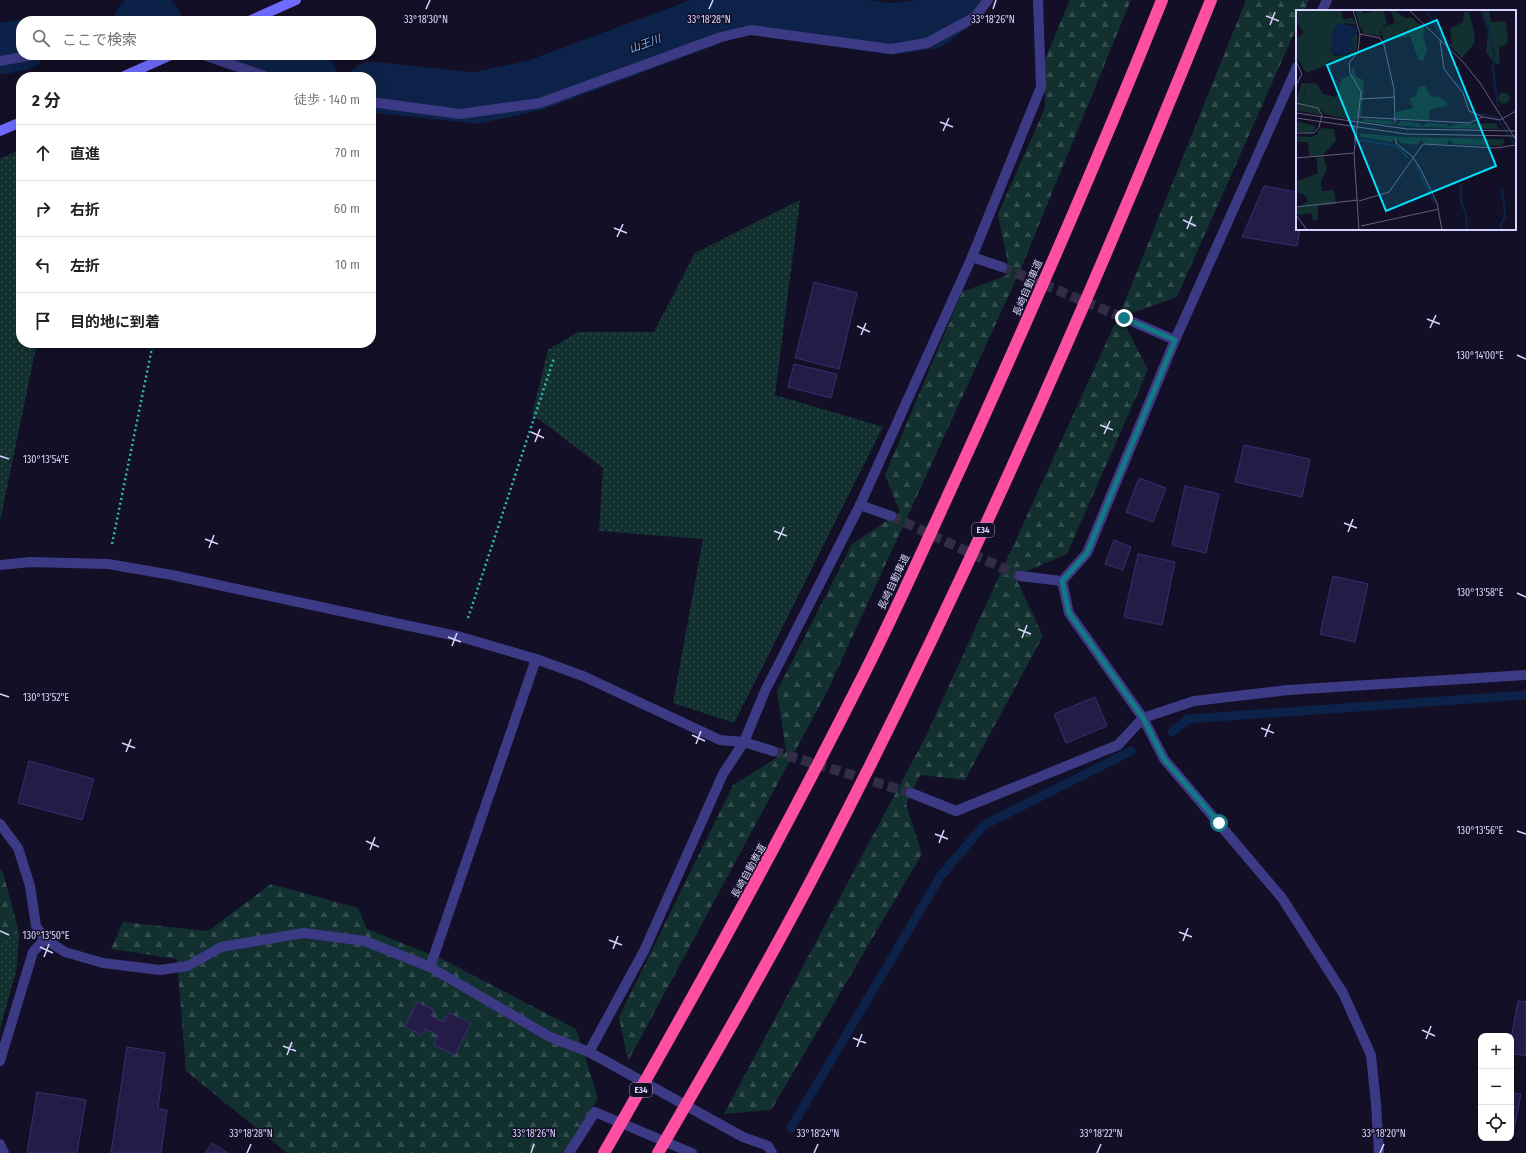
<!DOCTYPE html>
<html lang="ja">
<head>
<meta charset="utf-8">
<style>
  :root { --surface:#fff; --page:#f6f6f6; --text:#222; --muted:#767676; --line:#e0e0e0 }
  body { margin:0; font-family:"Fira Sans Condensed","Noto Sans JP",sans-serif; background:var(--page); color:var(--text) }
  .controls { position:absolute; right:12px; bottom:12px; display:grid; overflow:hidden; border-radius:8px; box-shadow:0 4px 16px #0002 }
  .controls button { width:36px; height:36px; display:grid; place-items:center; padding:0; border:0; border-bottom:1px solid var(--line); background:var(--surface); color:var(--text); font:20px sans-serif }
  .stop { position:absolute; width:12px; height:12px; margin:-9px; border:3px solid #137a85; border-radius:50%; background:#fff }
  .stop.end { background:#137a85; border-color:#fff; box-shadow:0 1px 4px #0008 }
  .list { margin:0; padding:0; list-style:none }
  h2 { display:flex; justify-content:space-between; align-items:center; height:52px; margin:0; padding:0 16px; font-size:17px }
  h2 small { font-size:13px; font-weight:400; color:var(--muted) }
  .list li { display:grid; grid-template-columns:26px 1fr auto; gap:12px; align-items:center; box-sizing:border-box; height:56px; padding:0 16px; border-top:1px solid var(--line) }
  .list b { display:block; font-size:15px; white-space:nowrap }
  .list em { font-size:13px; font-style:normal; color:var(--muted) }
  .icon { flex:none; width:22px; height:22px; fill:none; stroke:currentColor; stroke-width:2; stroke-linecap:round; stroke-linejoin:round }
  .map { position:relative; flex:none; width:1526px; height:1153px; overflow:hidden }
  .search { position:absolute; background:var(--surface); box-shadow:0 4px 16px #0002; left:16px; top:16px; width:360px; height:44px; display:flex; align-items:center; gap:10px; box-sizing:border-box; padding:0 14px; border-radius:16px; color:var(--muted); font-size:15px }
  .panel { position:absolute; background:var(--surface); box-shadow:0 4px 16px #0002; left:16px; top:72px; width:360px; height:276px; border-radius:16px }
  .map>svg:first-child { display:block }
</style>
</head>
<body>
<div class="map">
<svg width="1526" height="1153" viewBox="0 0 1526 1153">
  <defs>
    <pattern id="grass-dots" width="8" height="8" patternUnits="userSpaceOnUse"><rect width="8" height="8" fill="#12302f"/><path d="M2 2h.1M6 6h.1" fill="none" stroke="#344d4e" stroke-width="1.8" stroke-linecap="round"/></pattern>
    <pattern id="forest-firs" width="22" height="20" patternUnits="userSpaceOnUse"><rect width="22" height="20" fill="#12302f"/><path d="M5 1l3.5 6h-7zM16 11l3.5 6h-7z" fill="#344d4e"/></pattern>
  </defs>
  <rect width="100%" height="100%" fill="#130f26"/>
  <g fill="url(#grass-dots)">
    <polygon points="21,149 21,343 37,343 0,521 0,159"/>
    <polygon points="800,200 775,395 883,427 734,723 673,703 703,539 599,531 603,468 532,414 548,350 578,332 654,332 695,253"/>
    <polygon points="19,932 17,968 0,1029 0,943"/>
  </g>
  <g fill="url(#forest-firs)">
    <polygon points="1070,0 1131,0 1020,271 827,692 628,1061 619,1017 733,785 786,752 777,691 852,544 900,512 885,475 962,292 1010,274 998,214 1045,108 1045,59"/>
    <polygon points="1246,0 1309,0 1304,11 1297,11 1297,27 1177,297 1121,317 1148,370 1067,554 1015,576 1043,636 965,780 920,775 906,804 922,854 771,1110 724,1114 925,738 1123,306"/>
    <polygon points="0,868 3,873 19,932 0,943"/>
    <polygon points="271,884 358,908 367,929 442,959 576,1029 598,1098 564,1153 287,1153 186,1071 177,959 111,949 123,922 208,931"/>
  </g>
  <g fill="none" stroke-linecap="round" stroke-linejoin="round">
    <g stroke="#0c2248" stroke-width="9">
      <polyline points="1172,732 1188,719 1526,695"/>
      <polyline points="791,1128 940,877 984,825 1131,751"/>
    </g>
    <g stroke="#0c2248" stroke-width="51">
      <polyline points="140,21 150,19 156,21"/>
      <polyline points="0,49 21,45"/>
      <polyline points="258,55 312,77"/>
      <polyline points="371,87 476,98 536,85 742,8 892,29 929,24 952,8 959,0"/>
    </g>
  </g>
  <g fill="#241b47" stroke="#3b2d73">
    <polygon points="1264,186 1297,192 1297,229 1300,229 1297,246 1242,237"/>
    <polygon points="814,282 857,293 839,369 795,358"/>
    <polygon points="794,364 837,374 831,398 788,387"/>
    <polygon points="1244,445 1310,459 1302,497 1235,482"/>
    <polygon points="1139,478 1166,488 1153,522 1126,512"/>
    <polygon points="1185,486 1219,494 1206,553 1172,545"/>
    <polygon points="1114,540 1131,547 1123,570 1105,564"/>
    <polygon points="1138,554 1175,562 1162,625 1124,617"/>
    <polygon points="1333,576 1368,584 1355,642 1320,634"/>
    <polygon points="1095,697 1107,726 1066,743 1054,714"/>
    <polygon points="29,761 94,779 82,820 18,803"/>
    <polygon points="1518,1001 1526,1002 1526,1056 1511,1053 1511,1038"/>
    <polygon points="417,1002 434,1010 431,1016 444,1022 449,1013 471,1023 455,1055 434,1045 438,1035 425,1029 422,1035 405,1027"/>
    <polygon points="127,1047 165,1053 158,1109 167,1110 161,1153 111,1153"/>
    <polygon points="37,1092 86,1100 77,1153 27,1153"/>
    <polygon points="1511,1092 1521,1094 1514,1129 1511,1128"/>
    <polygon points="212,1143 228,1153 205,1153"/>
  </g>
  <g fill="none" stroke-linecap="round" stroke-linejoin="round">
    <g stroke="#312d47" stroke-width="10" stroke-dasharray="10 5" stroke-linecap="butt">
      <polyline points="1002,267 1124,318"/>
      <polyline points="891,516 1020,576"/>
      <polyline points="773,751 911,793"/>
    </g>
    <g stroke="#2fb8b0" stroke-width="2.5" stroke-dasharray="2 3" stroke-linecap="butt">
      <polyline points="112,544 153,343"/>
      <polyline points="468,618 554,358"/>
    </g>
    <g stroke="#3d3a85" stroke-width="10">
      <polyline points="0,61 32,55"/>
      <polyline points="0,1061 33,952 45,939"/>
      <polyline points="0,1144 4,1153"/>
    </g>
    <g stroke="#3d3a85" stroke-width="10">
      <polyline points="1322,11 1327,0"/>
      <polyline points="204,55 267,77"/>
      <polyline points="371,102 460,114 540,103 721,37 751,30 891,49 927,43 975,17 988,0"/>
      <polyline points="972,257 1002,267"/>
      <polyline points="1124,318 1175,340"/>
      <polyline points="860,505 891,516"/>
      <polyline points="0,565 30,562 108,564 172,575 461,637 536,659 583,676 720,740 744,742 773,751"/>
      <polyline points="1020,576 1062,581"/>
      <polyline points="1062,581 1069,613 1143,718 1164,759 1282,898 1343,993 1371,1055 1376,1104 1379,1153"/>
      <polyline points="1062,581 1087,553 1175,340 1297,67"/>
      <polyline points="911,793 956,811 1118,745 1143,718 1194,701 1288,690 1526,675"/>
      <polyline points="0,824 18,848 30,886 36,926 45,939 65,952 103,963 160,970 188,966 221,947 304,933 365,941 430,967 550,1037 589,1052 743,1137 768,1146 772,1153"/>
      <polyline points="430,967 536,659"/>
      <polyline points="589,1052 644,951 723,774 744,742 765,691 860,505 972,257 1041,87 1038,0"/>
      <polyline points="569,1153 595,1112 692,1153"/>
    </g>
    <g stroke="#6f6bff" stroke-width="10">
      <polyline points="249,21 296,0"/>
      <polyline points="122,77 171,55"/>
      <polyline points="0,131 21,122"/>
    </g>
    <g stroke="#ff4fa3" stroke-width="12">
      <path d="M604 1153C695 995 783 835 865 672 899 605 929 536 961 467 1031 313 1099 158 1162 0"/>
      <path d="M658 1153C716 1053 774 953 827 850 970 574 1095 288 1211 0"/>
    </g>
  </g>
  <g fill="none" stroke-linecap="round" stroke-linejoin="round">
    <polyline stroke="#137a85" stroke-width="5" points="1124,318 1175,340 1087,553 1062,581 1069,613 1143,718 1164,759 1219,823"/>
  </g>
  <path fill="none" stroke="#d9d4ff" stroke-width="1.5" d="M426 9 430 0M709 9 713 0M993 9 996 0M1266 16 1279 21M1270 25 1275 12M940 122 953 127M943 131 949 118M1183 220 1196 226M614 228 627 233M1187 229 1192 216M617 237 623 224M1427 319 1440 324M857 326 870 332M1430 328 1436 315M861 335 866 323M1517 355 1526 359M1100 425 1113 430M531 432 544 438M1104 434 1110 421M535 442 540 429M0 456 9 459M1344 523 1357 528M774 531 787 536M1348 532 1353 519M205 539 218 544M778 540 784 527M209 548 214 535M1517 593 1526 597M1018 629 1031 634M448 637 461 642M1022 638 1027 625M452 646 457 633M0 694 9 697M1261 728 1274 733M692 735 705 741M1265 737 1270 724M122 743 135 748M696 744 701 731M126 752 131 739M1517 831 1526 834M935 834 948 839M366 841 379 847M939 843 944 830M370 850 375 837M0 931 9 935M1179 932 1192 937M609 940 622 945M1183 941 1188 928M40 947 53 953M613 949 618 936M44 957 49 944M1422 1030 1435 1036M853 1038 866 1043M1426 1039 1431 1026M283 1046 296 1051M857 1047 862 1034M287 1055 292 1042M247 1153 251 1144M531 1153 534 1144M814 1153 818 1144M1097 1153 1101 1144M1380 1153 1384 1144"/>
  <g text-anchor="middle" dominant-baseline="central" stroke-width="3" stroke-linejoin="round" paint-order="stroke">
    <g fill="#130f26" stroke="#9e99be" stroke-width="1">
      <rect x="972" y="523" width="22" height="14" rx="3"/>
      <rect x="630" y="1083" width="22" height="14" rx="3"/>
    </g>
    <g font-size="9" font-weight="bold" fill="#d9d4ff">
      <text x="983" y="530">E34</text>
      <text x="641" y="1090">E34</text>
    </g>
    <g font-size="10" fill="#d9d4ff" stroke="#130f26">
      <text transform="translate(1028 288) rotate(-67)">長崎自動車道</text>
      <text transform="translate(894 582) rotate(-65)">長崎自動車道</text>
      <text transform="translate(749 871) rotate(-61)">長崎自動車道</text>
    </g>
    <g font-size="11" font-style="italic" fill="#62b6ff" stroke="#130f26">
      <text transform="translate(645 44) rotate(-20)">山王川</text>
    </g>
  </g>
  <g transform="translate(1296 10)">
    <rect width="220" height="220" fill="#130f26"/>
    <path d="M0 0H45L47 9 57 8 60 15 49 13 37 46 49 45 53 48 35 51 29 56 10 63 0 46V28L8 23 0 11ZM59 0H67L68 12 63 14ZM99 13 109 14 111 20 120 18 123 14 129 19 127 27 131 39 128 50 123 51 114 26 88 31 84 18ZM156 33 177 35 166 48 152 34ZM9 73H20L27 84 40 87 41 107 29 104 24 98V105L0 100V91L8 94ZM129 76 135 86 144 87 153 95 133 100 134 111 100 108V102L117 98 113 88 120 86 122 77ZM202.5 88a5.5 5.5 0 1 1 11 0a5.5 5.5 0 1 1-11 0ZM24 118 38 119 40 131 27 145 13 146 12 132H0V126L15 127 21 124Z" fill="#12302f"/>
    <path d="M80 0 88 1 91 14 84 18 85 26 68 24 63 14 68 12 67 4ZM98 0 109 8H116L123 14 120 18 111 21 109 14 99 13 95 1ZM184 0H193L195 12 210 11 212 33 203 38 204 53 199 54 190 42 192 21ZM168 2H173L177 17 179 30 177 35 156 33 154 19 167 12ZM61 23V39L53 48 49 45 54 43 55 28ZM55 58H58L60 66 67 70 68 80 65 105 59 110 41 107 40 87 46 69 56 64ZM68 109 94 111 100 115 105 111 122 113 127 116 130 113 150 114 154 117 159 114 200 113 203 119 155 118 107 116 64 111ZM0 111 20 116 16 123 0 121ZM62 123 106 127 208 129V133L204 136 158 134 154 130 150 134H129L125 130 121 135 104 133 102 128 95 132 65 127ZM27 145 31 158 25 172 26 181 38 180 40 194 22 196V210L17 211 15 203 3 205 0 203V198L12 191 9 185 2 183 0 172 22 163 20 146Z" fill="#12302f"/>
    <path d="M6 73H9L8 94 0 91Z" fill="#12302f"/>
    <path d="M42 13 61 17V23L55 28 58 40 49 45 35 44 37 19Z" fill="#0c2248"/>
    <path fill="none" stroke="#0c2248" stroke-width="2" d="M130 0 145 25 146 34M185 0 192 17 198 44 197 59 202 97M160 72 169 82 172 92M180 103 201 108 220 136M64 130 100 136 113 148M120 156 139 194M165 174V192L170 204 171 220M205 220V214L209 206 206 177"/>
    <path fill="none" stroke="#625e7d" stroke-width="1" d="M57 0 64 24 62 42 53 53 54 63 65 82 58 143 63 220M113 0 167 52 184 73 220 130M64 24 84 28 88 35 98 79 99 113M144 30 148 59 167 83 173 101 187 107M0 51 6 64 0 75M65 89 99 87M0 93 22 98 26 105 23 117 18 123H0M0 103 111 119 220 121M63 107 173 113 187 107 204 110 220 101M0 108 110 124 220 126M58 115 59 131M100 128V133L117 147 125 160 141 193 146 220M127 134 200 138 220 135M0 148 58 143M63 191 93 182 127 134M0 197 62 190M0 205 11 220M65 216 143 199"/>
    <path fill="#00e5ff" fill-opacity="0.15" stroke="#00e5ff" stroke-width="2" d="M141 10 200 156 90 201 31 55Z"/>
    <rect width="220" height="220" fill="none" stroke="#d9d4ff" stroke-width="2"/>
  </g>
  <g font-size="10" text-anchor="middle" fill="#d9d4ff" stroke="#130f26" stroke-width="3" stroke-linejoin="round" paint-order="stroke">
    <text x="426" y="23">33°18'30"N</text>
    <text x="709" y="23">33°18'28"N</text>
    <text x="993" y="23">33°18'26"N</text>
    <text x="1480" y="359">130°14'00"E</text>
    <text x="46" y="463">130°13'54"E</text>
    <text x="1480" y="596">130°13'58"E</text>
    <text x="46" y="701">130°13'52"E</text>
    <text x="1480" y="834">130°13'56"E</text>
    <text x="46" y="939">130°13'50"E</text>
    <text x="251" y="1137">33°18'28"N</text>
    <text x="534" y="1137">33°18'26"N</text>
    <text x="818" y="1137">33°18'24"N</text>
    <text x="1101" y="1137">33°18'22"N</text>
    <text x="1384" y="1137">33°18'20"N</text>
  </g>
</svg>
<div class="controls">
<button>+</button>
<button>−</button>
<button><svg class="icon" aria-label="locate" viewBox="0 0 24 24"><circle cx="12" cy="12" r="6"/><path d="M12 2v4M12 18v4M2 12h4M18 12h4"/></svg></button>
</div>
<div class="stop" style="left:1219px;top:823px"></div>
<div class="stop end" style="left:1124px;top:318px"></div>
<div class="search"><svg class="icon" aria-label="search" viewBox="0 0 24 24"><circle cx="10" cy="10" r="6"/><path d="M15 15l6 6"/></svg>ここで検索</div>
<section class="panel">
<h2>2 分<small>徒歩 · 140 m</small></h2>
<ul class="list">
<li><svg class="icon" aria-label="ahead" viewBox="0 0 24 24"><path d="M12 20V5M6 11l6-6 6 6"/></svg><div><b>直進</b></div><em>70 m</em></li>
<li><svg class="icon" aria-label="right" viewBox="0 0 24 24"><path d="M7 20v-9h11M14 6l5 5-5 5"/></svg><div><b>右折</b></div><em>60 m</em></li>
<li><svg class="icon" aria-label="left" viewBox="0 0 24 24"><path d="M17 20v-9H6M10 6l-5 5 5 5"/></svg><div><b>左折</b></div><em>10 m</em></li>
<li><svg class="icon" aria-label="arrive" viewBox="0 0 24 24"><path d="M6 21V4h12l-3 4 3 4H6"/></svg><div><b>目的地に到着</b></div></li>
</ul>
</section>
</div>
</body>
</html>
